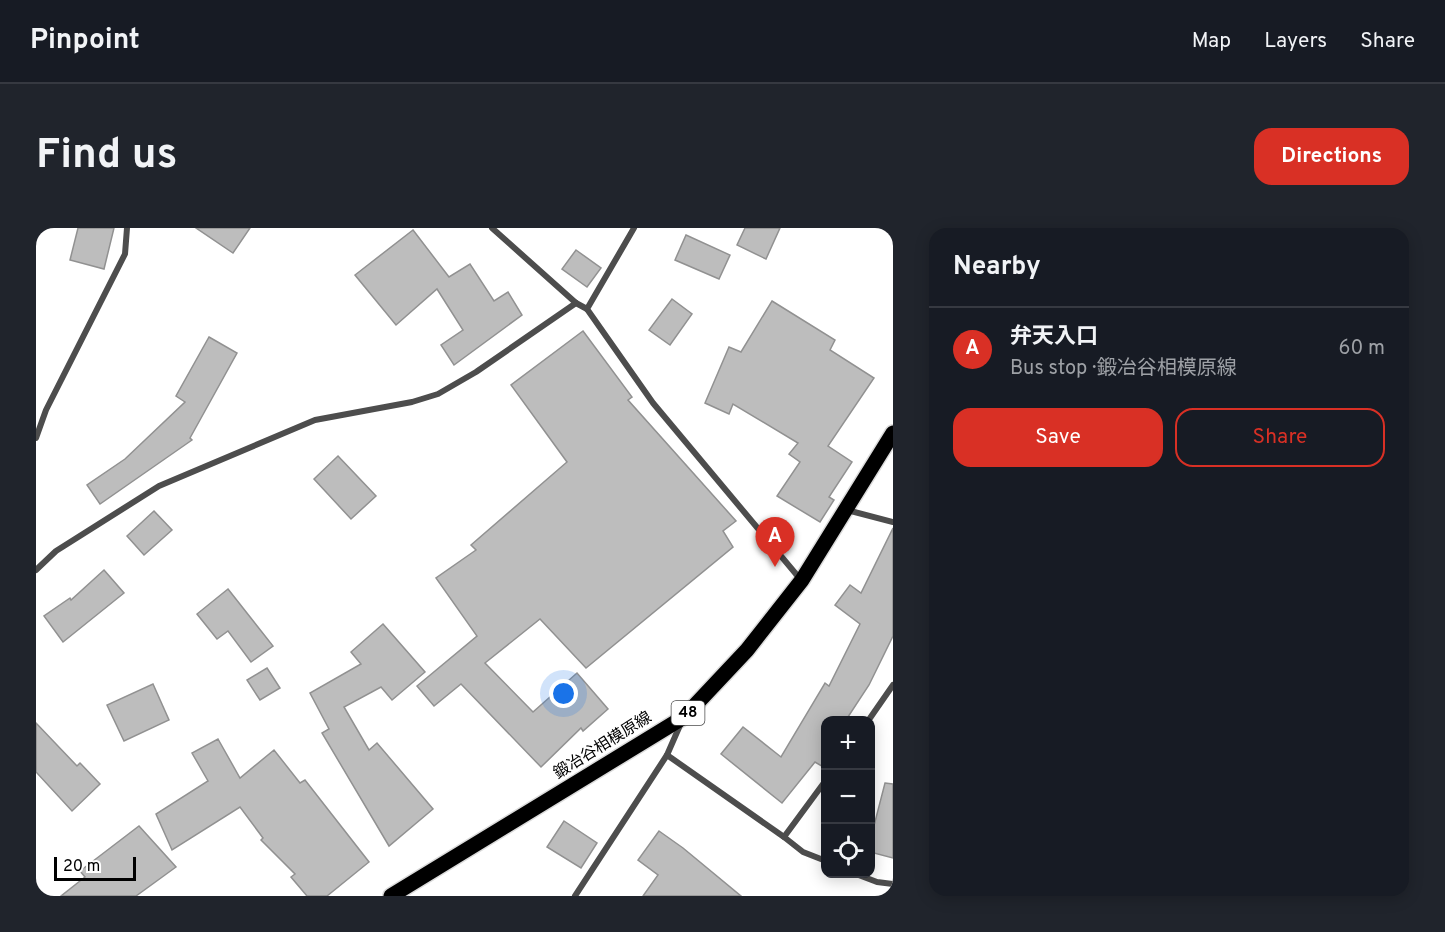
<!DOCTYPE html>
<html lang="en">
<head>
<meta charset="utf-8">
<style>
  :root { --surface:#171b24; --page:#20242c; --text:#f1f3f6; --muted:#9ea1a6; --line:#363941; --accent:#d93025 }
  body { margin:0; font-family:Overpass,"Noto Sans JP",sans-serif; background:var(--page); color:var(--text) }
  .controls { position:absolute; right:18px; bottom:18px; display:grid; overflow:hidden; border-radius:12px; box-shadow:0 3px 15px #0003 }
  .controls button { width:54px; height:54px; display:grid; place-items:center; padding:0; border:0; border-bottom:2px solid var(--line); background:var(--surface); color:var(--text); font:30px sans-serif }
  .scale { position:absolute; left:18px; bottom:15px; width:82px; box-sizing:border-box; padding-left:6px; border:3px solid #000; border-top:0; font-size:16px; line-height:21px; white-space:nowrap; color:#000; -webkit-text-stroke:4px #fff; paint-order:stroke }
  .you { position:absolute; left:528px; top:466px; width:21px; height:21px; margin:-15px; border:4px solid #fff; border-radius:50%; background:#1a73e8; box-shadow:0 0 0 9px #1a73e833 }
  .badge { display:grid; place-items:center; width:39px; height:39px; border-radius:50%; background:var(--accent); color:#fff; font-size:20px; font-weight:700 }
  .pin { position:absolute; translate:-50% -50px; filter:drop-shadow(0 2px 3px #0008) }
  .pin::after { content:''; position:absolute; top:32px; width:21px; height:18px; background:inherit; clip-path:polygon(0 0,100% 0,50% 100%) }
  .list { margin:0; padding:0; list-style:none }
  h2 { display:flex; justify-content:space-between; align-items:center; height:78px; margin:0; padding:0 24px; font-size:26px }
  h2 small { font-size:20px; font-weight:400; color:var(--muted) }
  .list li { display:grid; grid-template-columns:39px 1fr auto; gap:18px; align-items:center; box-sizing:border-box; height:84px; padding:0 24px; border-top:2px solid var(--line) }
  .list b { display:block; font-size:22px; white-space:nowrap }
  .list p { margin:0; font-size:20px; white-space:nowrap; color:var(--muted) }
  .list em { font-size:20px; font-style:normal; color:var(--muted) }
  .actions { display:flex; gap:12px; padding:18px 24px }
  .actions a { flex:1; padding:14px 0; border:2px solid var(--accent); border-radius:18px; text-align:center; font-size:21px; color:var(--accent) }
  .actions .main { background:var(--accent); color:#fff }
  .icon { flex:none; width:33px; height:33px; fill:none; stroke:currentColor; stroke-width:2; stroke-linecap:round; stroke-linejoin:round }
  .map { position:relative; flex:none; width:857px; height:668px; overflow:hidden; border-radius:18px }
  header { display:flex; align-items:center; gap:36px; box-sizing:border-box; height:84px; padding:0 30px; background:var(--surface); border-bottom:2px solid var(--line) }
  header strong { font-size:28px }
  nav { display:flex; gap:33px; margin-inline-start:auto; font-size:21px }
  .intro { display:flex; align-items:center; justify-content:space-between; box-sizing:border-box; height:144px; padding:0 36px }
  h1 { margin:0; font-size:42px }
  .button { padding:15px 27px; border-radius:18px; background:var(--accent); color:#fff; font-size:21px; font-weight:700 }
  main { display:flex; gap:36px; padding:0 36px }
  aside { flex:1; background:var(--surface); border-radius:18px; box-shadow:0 3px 15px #0003 }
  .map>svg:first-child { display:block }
</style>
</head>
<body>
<header>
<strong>Pinpoint</strong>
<nav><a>Map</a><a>Layers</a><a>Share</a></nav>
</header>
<div class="intro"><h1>Find us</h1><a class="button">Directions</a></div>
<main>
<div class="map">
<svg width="857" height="668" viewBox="0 0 857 668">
  <rect width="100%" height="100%" fill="#fff"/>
  <g fill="#bdbdbd" stroke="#919191" stroke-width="1.5">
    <polygon points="42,0 78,0 68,41 34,32"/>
    <polygon points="160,0 214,0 197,25"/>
    <polygon points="709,0 744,0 730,31 701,17"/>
    <polygon points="377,2 413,49 434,36 458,73 472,64 486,87 418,137 405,117 427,102 401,61 360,97 319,47"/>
    <polygon points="650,7 694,27 683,51 639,32"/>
    <polygon points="540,22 565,40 551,59 526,41"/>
    <polygon points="636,71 656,86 634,117 613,102"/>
    <polygon points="736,73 799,112 794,122 838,150 792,218 816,234 793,269 798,272 784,294 741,268 764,234 753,226 762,215 697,176 693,186 669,175 693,119 705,124"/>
    <polygon points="547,103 596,169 592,172 700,293 687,303 697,319 550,440 504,391 449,435 497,484 541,445 572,481 547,503 545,500 505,539 425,456 398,478 381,458 441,408 400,350 440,322 435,317 531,234 475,157"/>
    <polygon points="173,109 201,125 154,210 156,212 64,276 51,257 89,231 149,174 140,168"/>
    <polygon points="302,228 340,268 315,291 278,251"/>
    <polygon points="118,283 136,302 108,327 91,308"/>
    <polygon points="857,300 857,408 833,457 810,492 789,492 789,540 779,534 746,575 685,526 707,499 745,529 789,455 793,458 824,396 799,377 814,357 825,365"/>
    <polygon points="68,342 88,365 27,414 8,388 34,370 35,372"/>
    <polygon points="192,361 237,418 215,434 192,403 181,411 161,386"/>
    <polygon points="347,396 389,444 356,472 345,459 308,479 333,522 341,515 397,581 353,618 286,505 293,501 274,465 325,436 315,424"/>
    <polygon points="231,440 244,460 224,472 211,452"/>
    <polygon points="117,456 133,492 88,513 71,477"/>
    <polygon points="0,495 41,538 44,535 64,556 36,583 0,544"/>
    <polygon points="182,511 204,550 238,522 264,555 269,552 333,634 291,668 271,668 255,649 259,646 225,612 227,610 204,579 136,622 120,586 172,553 156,525"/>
    <polygon points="849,555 857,556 857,630 834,624 834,613"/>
    <polygon points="528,593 561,615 545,640 511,619"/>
    <polygon points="103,598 140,639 100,668 25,668 49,649 44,643"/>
    <polygon points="623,603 647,620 705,668 607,668 622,647 602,632"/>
  </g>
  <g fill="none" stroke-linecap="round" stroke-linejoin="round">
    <defs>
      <polyline id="primary" points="355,668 648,489 711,422 766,352 857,205"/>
    </defs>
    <use href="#primary" stroke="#dbdbdb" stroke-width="18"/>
    <g stroke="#4d4d4d" stroke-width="6">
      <polyline points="456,0 540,75 551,81"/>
      <polyline points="598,0 551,81 617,175 765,352"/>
      <polyline points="0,210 10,182 89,26 91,0"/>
      <polyline points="811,282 857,294"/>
      <polyline points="0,342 20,323 123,258 279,192 376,174 402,166 440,144 540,75"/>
      <polyline points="832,493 857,457"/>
      <polyline points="631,527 748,609"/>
      <polyline points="790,552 748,609 767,624 790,633"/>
      <polyline points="820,646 841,654 857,656"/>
      <polyline points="539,668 631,527 645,495"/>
    </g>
    <use href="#primary" stroke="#000" stroke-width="15"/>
  </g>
  <g text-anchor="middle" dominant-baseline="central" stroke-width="6" stroke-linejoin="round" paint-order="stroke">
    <rect fill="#fff" stroke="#4c4c4c" stroke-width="1.5" x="635.5" y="473" width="33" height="24" rx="4.5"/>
    <g font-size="15" font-weight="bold" fill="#000">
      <text x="652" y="485">48</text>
    </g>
    <g font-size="16" fill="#000" stroke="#fff">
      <text transform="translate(567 518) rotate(-32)">鍛冶谷相模原線</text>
    </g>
  </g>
</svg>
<div class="controls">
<button>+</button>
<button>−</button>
<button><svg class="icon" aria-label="locate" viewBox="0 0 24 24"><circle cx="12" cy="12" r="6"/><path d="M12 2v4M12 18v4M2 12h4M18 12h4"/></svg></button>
</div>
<div class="scale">20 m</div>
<div class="you"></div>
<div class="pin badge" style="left:739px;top:339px">A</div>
</div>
<aside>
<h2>Nearby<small></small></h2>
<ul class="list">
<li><span class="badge">A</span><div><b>弁天入口</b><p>Bus stop · 鍛冶谷相模原線</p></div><em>60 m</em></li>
</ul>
<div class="actions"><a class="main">Save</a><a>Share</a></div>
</aside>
</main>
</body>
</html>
